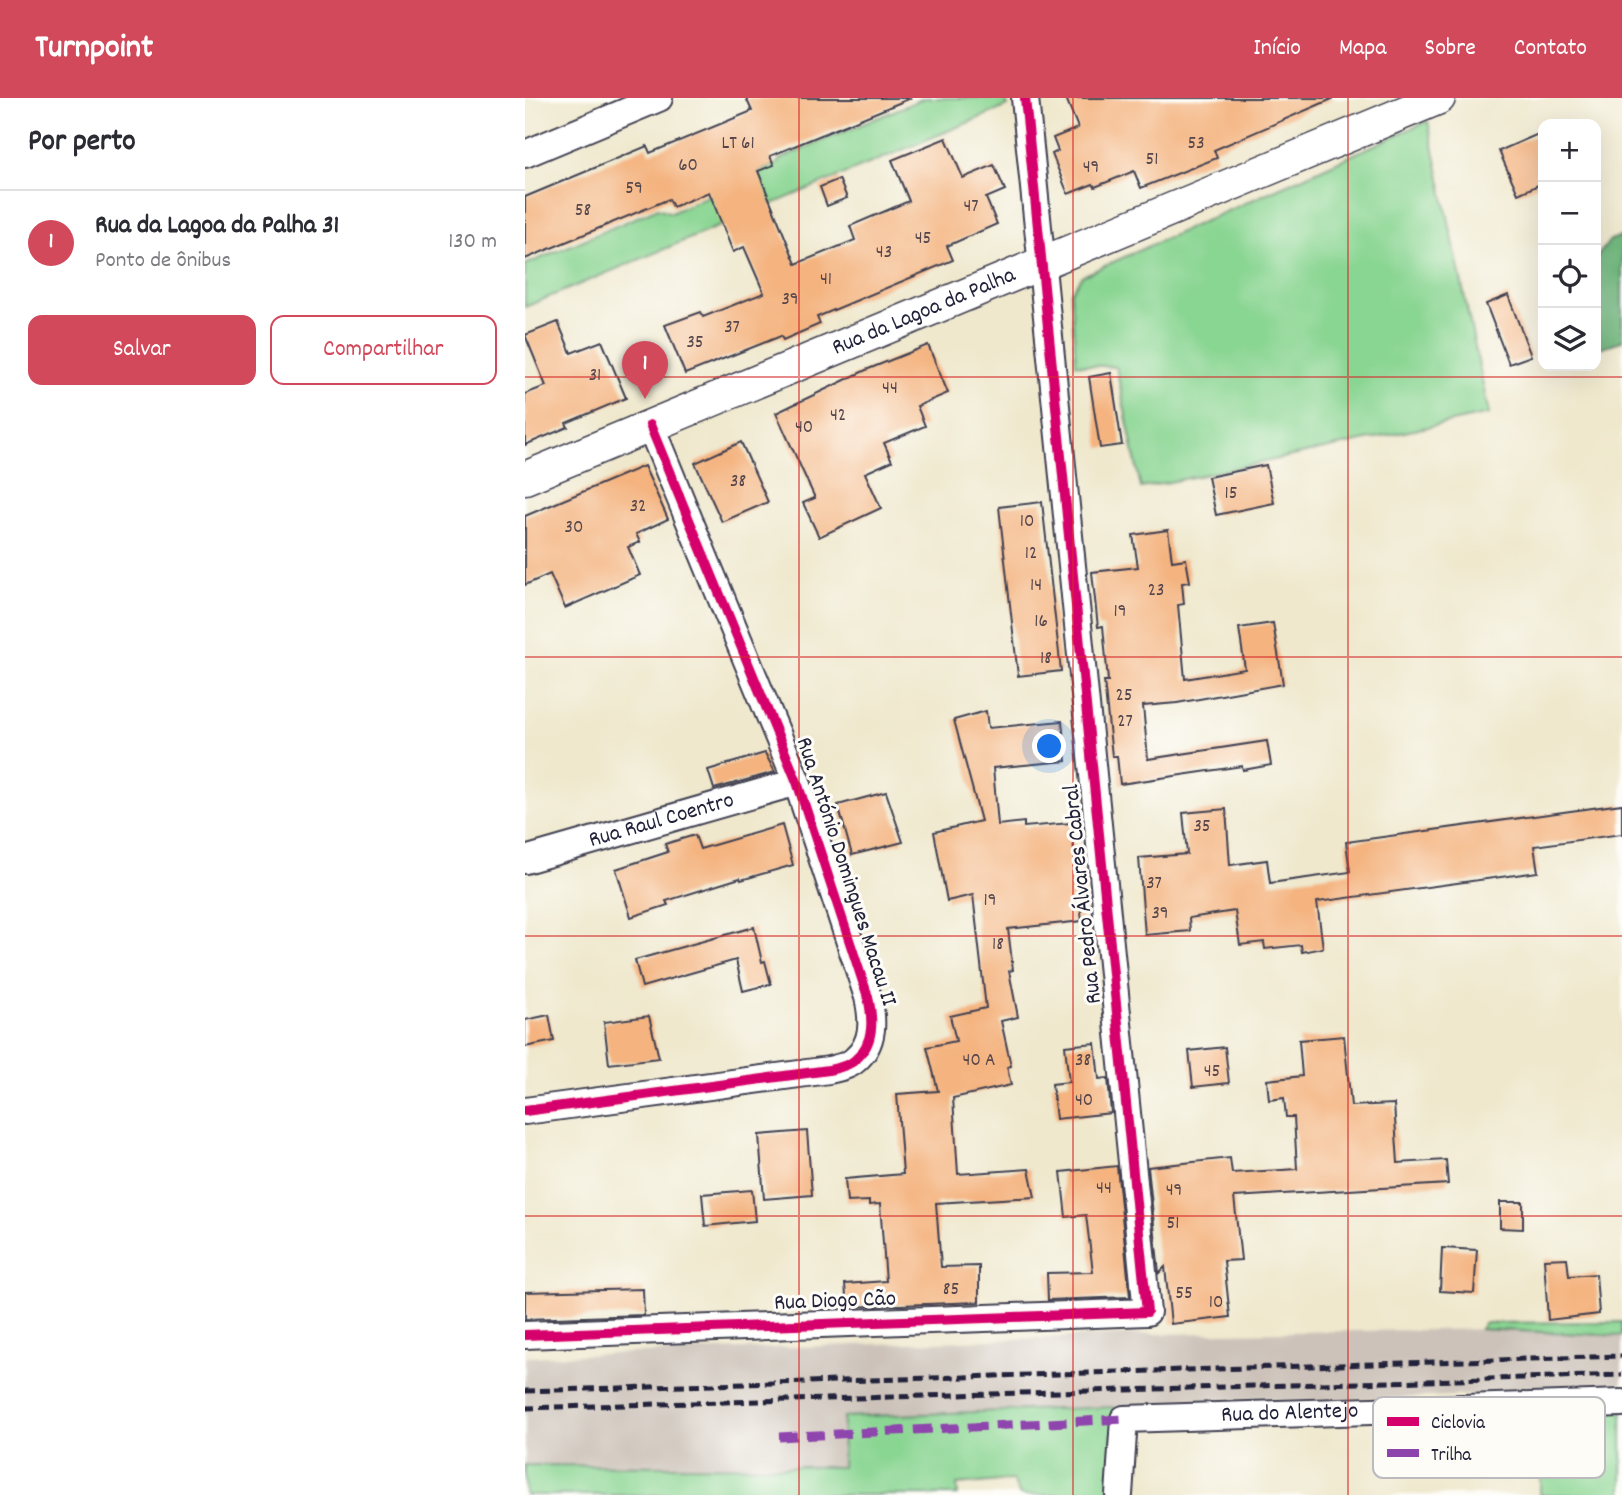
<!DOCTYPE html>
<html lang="pt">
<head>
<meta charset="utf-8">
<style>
  :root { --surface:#fff; --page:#f7f7f7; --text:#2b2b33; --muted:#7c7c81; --line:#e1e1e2; --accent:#d1495b }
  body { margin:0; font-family:Dekko,sans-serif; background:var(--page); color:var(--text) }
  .controls { position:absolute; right:21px; top:21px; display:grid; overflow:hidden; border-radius:14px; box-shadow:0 7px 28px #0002 }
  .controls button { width:63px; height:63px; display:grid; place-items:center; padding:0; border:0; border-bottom:2px solid var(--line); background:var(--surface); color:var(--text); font:35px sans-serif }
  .you { position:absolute; left:525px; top:649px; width:24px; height:24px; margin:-18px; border:5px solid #fff; border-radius:50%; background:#1a73e8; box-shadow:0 0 0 10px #1a73e833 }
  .badge { display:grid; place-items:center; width:46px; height:46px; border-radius:50%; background:var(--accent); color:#fff; font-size:23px; font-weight:700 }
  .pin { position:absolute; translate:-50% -58px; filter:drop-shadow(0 2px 4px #0008) }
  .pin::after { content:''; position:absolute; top:37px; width:24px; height:21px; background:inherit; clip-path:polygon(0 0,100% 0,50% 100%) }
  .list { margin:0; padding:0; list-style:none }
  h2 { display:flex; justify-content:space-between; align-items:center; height:91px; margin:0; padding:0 28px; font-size:30px }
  h2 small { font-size:23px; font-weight:400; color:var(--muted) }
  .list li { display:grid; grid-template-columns:46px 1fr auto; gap:21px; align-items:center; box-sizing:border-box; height:105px; padding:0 28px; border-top:2px solid var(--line) }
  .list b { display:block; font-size:26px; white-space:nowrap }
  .list p { margin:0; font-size:23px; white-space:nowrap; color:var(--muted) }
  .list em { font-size:23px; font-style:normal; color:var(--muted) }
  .actions { display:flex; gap:14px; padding:21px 28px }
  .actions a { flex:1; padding:16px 0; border:2px solid var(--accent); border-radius:14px; text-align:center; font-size:24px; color:var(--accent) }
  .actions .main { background:var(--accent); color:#fff }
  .icon { flex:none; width:38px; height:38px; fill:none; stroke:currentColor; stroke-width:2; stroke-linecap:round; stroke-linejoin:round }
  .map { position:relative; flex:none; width:1097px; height:1397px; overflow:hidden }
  header { display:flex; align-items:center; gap:42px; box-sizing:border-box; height:98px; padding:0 35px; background:var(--accent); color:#fff }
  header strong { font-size:33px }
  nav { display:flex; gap:38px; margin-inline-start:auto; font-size:24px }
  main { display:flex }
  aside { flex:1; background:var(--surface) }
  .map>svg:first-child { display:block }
</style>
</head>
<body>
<header>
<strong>Turnpoint</strong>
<nav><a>Início</a><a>Mapa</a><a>Sobre</a><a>Contato</a></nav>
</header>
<main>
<aside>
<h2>Por perto<small></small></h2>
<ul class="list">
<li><span class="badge">1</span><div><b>Rua da Lagoa da Palha 31</b><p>Ponto de ônibus</p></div><em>130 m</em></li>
</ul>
<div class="actions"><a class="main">Salvar</a><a>Compartilhar</a></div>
</aside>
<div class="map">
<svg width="1097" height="1397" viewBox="0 0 1097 1397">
  <rect width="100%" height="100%" fill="#fdfcf7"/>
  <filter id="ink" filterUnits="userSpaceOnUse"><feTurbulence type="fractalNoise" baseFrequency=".0143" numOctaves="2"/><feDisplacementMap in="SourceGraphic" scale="14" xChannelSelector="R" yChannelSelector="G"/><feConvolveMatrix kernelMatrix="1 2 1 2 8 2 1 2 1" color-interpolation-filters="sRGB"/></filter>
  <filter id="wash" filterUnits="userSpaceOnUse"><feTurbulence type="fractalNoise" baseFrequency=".00686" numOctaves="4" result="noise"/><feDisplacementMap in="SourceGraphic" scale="28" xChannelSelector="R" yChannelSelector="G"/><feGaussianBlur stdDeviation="1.57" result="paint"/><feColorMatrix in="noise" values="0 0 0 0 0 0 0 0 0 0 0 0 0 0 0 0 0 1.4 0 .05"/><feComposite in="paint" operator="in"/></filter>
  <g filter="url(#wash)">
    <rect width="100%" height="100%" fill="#efe8cd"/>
    <polygon fill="#ccc2b9" points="974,1231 1097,1238 1097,1292 319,1319 317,1369 0,1367 0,1259 626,1236"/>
    <g fill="#89d592" stroke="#567c66" stroke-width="2">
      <polygon points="399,0 479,0 483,8 0,209 0,167 133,110 146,115 252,66 255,61"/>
      <polygon points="903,23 964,316 616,390 591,269 551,266 546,194 557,178"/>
      <polygon points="1097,1224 1097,1238 955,1231 959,1225"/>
      <polygon points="589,1309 584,1397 495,1397 487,1382 432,1387 433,1397 0,1397 0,1367 317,1369 318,1319"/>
      <polygon points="1097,1312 1097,1397 1015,1397 1015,1313"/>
    </g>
    <polygon fill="#6eb67c" stroke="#486c5c" stroke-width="2" points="1097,138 1097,243 1071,251 1071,160 1085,142"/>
    <g id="blocks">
      <g fill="#f4b37f">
        <polygon points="221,0 386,0 245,58 249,67 233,73 271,166 330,142 325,128 384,103 367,62 421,40 438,80 469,67 480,92 461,100 472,126 422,148 428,162 292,219 295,226 258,242 256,238 160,276 140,227 176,214 178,219 239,195 219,149 208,154 184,94 148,109 144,101 0,161 0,99 122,48 125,55 227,13"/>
        <polygon points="541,0 807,0 807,1 689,52 692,60 616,90 609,73 570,89 568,86 543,96 527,56 533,53 528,40 553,30"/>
        <polygon points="1018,34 1018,85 993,96 974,53"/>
        <polygon points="314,81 322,100 302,108 295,89"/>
        <polygon points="983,197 1006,258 984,266 961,206"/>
        <polygon points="33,224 46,255 77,243 101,300 41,325 43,329 0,347 0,296 21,288 0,237"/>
        <polygon points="403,247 423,295 392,308 400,328 359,345 367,363 340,375 356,410 294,439 278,405 290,400 251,315 341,272"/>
        <polygon points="586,275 597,347 575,350 564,279"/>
        <polygon points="216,344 243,404 197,424 170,365"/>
        <polygon points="741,367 749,405 691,417 683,379"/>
        <polygon points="119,368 143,421 111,436 115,444 103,449 115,477 40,510 25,476 0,487 0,418"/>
        <polygon points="517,404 536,573 493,578 474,409"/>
        <polygon points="643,432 647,463 661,461 665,484 657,485 659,506 653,507 660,581 720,571 714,530 748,525 758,586 652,605 618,608 623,661 742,643 746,667 718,672 717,668 595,686 592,658 587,658 579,583 583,583 578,528 573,529 567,474 613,469 608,437"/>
        <polygon points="461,613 463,630 537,623 541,663 468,670 473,727 499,724 499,729 546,725 557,823 483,831 488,872 484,873 493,919 476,923 486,968 482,969 486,987 428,1000 433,1076 504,1071 510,1099 411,1105 416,1169 454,1168 454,1204 322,1209 320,1186 361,1183 355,1106 344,1107 344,1103 322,1104 320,1081 378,1076 372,996 413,993 402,949 431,943 425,918 461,910 448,797 422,803 409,734 456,723 429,622"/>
        <polygon points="240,655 250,674 189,691 183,672"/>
        <polygon points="361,694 378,744 327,757 313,707"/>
        <polygon points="1097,706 1097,736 1009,748 1013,774 792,804 798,850 777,854 776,847 740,851 739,844 715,847 710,813 664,820 665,833 620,837 614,760 662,756 658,715 701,711 705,767 742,762 745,785 825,774 821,744"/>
        <polygon points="257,727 268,767 216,782 215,780 141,803 143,807 106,819 91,771 143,754 140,746 170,737 175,751"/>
        <polygon points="229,829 237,864 240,863 246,886 218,893 211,862 117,889 110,862"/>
        <polygon points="24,917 29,943 0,949 0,922"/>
        <polygon points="124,918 134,960 84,966 79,924"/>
        <polygon points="819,938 826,1008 869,1006 873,1065 921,1062 923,1086 709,1099 716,1162 699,1163 705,1219 646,1226 640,1169 634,1175 623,1069 705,1060 707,1075 772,1071 769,1019 761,1019 759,1000 744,1002 742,982 777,978 774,942"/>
        <polygon points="570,945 574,981 583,980 586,1015 531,1021 527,986 544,984 540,948"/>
        <polygon points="700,949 704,985 668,989 664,953"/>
        <polygon points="282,1033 287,1097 239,1101 234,1037"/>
        <polygon points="592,1068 605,1199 523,1202 522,1175 568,1174 561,1117 541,1119 536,1074"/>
        <polygon points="227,1092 230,1123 180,1128 177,1096"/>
        <polygon points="975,1104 998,1104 998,1131 975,1130"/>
        <polygon points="917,1150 952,1152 949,1195 915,1193"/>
        <polygon points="1042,1160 1044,1178 1071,1176 1074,1216 1023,1222 1019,1161"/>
        <polygon points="118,1191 119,1217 0,1221 0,1194"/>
      </g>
    </g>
  </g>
  <g filter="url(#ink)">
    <use href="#blocks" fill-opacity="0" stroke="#414051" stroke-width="2"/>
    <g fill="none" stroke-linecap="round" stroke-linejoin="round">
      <defs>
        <g id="minor">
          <polyline points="0,56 134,0"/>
          <path id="s1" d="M0 762 272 684"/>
          <path d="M0 1013 304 972C312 970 324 968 330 962 350 945 348 921 343 899L272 684 125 327"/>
          <polyline points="0,1237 622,1214 500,0"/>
          <path id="s2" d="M594 1397 599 1321 1097 1305"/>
        </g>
        <g id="tertiary">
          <path id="s3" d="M0 380 914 0"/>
        </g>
      </defs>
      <use href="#minor" stroke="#414051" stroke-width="30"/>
      <use href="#tertiary" stroke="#414051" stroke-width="35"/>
      <use href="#minor" stroke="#fff" stroke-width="26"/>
      <use href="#tertiary" stroke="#fff" stroke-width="32"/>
      <g stroke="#22223b" stroke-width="5" stroke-dasharray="10 5" stroke-linecap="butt">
        <polyline points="0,1293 1097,1258"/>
        <polyline points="0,1310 1097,1277"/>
      </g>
      <polyline stroke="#8e44ad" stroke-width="9" stroke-dasharray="18 9" stroke-linecap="butt" points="254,1339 599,1321"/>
      <defs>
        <g id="cycleway">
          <path d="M0 1013 304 972C312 970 324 968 330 962 350 945 348 921 343 899L272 684 125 327"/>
          <polyline points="0,1237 622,1214 500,0"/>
        </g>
      </defs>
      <use href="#cycleway" stroke="#fdfcf7" stroke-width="15"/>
      <use href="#cycleway" stroke="#d6006c" stroke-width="10"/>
    </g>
  </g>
  <path fill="none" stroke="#d62828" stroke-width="2" stroke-opacity="0.55" d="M274 0V1397M548 0V1397M823 0V1397M0 279H1097M0 559H1097M0 838H1097M0 1118H1097"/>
  <g text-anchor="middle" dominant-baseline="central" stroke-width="6" stroke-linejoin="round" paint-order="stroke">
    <g font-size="19" fill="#56464c">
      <text x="213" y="46">LT 61</text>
      <text x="671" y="46">53</text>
      <text x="627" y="62">51</text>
      <text x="163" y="68">60</text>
      <text x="566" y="70">49</text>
      <text x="109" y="91">59</text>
      <text x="446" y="109">47</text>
      <text x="58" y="113">58</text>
      <text x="398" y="141">45</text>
      <text x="359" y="155">43</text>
      <text x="301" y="182">41</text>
      <text x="265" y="202">39</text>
      <text x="207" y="230">37</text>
      <text x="170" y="245">35</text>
      <text x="70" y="278">31</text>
      <text x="365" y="291">44</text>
      <text x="313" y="318">42</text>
      <text x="279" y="330">40</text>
      <text x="213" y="384">38</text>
      <text x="706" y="396">15</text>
      <text x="113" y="409">32</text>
      <text x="502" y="424">10</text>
      <text x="49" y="430">30</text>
      <text x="506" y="456">12</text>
      <text x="511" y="488">14</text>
      <text x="631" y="493">23</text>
      <text x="595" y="514">19</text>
      <text x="516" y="524">16</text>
      <text x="521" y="561">18</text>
      <text x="599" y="598">25</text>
      <text x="600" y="624">27</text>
      <text x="677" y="729">35</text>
      <text x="629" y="786">37</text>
      <text x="465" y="803">19</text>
      <text x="635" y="816">39</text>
      <text x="473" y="847">18</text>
      <text x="454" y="963">40 A</text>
      <text x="558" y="963">38</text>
      <text x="687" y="974">45</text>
      <text x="559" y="1003">40</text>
      <text x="579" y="1091">44</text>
      <text x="649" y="1093">49</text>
      <text x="648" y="1126">51</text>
      <text x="426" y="1192">85</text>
      <text x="659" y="1196">55</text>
      <text x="691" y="1205">10</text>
    </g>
    <g font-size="23" fill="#22223b" stroke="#fdfcf7">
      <text stroke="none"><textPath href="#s3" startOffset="432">Rua da Lagoa da Palha</textPath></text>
      <text stroke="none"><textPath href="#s1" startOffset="142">Rua Raul Coentro</textPath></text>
      <text transform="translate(320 774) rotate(72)">Rua António Domingues Macau II</text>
      <text transform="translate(559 796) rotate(-96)">Rua Pedro Álvares Cabral</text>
      <text transform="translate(310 1204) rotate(-2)">Rua Diogo Cão</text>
      <text stroke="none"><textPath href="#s2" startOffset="242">Rua do Alentejo</textPath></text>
    </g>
  </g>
  <rect x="848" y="1299" width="232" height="81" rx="10" fill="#fdfcf7" stroke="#bbbbbf" stroke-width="2"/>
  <rect x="862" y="1319" width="32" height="9" fill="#d6006c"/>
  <rect x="862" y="1351" width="32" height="8" fill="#8e44ad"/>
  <g font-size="19" fill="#22223b">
    <text x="906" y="1330">Ciclovia</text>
    <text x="906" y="1362">Trilha</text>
  </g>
</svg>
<div class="controls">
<button>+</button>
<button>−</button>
<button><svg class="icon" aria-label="locate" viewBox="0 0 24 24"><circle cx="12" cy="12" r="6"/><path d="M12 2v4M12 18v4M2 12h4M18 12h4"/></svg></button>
<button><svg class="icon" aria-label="layers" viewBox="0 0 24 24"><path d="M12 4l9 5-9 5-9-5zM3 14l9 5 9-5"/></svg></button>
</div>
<div class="you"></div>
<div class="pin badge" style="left:120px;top:301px">1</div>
</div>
</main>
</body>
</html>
